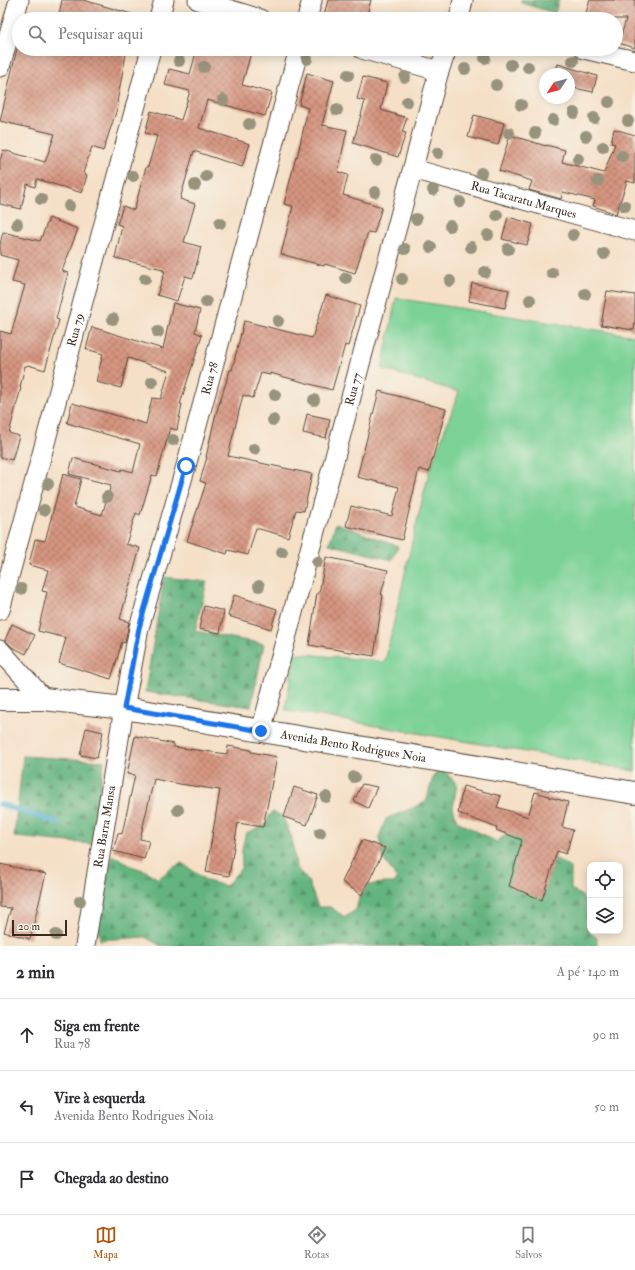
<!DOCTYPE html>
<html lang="pt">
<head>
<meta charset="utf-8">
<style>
  :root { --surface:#fff; --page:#f2f2f3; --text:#2b2b33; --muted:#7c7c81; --line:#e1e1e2; --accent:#b45309 }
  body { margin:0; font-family:"IM FELL Double Pica",serif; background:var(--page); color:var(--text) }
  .controls { position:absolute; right:12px; bottom:12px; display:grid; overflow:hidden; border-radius:8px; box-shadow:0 2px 10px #0003 }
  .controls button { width:36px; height:36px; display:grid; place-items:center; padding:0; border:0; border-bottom:1px solid var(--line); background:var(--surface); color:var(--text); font:20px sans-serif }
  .compass { position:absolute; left:539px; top:68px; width:36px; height:36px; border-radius:50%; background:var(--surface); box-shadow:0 2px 10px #0003; rotate:235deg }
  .scale { position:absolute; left:12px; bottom:10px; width:55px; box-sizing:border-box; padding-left:4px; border:2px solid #3b2a1e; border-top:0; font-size:11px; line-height:14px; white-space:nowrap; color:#3b2a1e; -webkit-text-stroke:3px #f7f3e8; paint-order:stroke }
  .stop { position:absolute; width:12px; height:12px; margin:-9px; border:3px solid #1a73e8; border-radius:50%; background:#fff }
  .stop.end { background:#1a73e8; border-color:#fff; box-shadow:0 1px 4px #0008 }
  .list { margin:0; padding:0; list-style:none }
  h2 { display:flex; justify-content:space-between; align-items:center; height:52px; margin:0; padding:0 16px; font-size:17px }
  h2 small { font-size:13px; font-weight:400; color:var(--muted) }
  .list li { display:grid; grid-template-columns:26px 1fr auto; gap:12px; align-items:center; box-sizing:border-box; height:72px; padding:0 16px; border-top:1px solid var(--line) }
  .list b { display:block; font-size:15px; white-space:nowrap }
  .list p { margin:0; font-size:13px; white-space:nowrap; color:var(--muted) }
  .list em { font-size:13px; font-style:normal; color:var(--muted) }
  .icon { flex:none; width:22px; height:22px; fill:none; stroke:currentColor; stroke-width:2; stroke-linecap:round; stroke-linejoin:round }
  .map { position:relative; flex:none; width:635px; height:946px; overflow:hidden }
  .search { position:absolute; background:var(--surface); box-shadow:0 2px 10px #0003; left:12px; right:12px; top:12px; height:44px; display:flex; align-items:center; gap:10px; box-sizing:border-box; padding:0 14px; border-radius:22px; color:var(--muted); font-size:15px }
  .sheet { height:268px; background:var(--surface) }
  nav { display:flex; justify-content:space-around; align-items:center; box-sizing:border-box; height:56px; border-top:1px solid var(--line); background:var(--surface); font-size:11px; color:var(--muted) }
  nav a { display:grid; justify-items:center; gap:2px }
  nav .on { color:var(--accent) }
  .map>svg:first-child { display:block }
</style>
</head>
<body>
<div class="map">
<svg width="635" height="946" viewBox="0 0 635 946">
  <defs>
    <pattern id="forest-firs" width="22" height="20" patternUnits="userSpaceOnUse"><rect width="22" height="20" fill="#64b47f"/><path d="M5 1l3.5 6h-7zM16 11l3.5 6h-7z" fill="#549367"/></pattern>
    <pattern id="building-cross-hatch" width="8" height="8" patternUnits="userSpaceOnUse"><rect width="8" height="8" fill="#d69581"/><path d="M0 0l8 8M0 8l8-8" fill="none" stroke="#af7a69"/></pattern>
  </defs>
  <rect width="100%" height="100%" fill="#f7f3e8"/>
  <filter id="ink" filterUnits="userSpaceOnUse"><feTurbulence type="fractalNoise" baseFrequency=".025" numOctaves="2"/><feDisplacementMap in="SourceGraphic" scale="8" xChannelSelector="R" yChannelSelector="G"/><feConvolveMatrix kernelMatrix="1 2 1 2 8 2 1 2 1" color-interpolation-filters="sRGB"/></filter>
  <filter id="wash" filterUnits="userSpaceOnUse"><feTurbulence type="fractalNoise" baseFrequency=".012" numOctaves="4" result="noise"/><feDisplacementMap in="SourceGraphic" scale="16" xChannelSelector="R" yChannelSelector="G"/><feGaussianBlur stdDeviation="0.9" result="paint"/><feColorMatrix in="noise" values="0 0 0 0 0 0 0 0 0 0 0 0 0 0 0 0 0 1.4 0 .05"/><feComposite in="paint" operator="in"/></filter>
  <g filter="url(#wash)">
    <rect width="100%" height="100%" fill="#f5e0c7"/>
    <polygon fill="#7bd296" stroke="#5b7e5a" points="396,298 635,336 635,771 285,710 295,653 385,662 412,542 429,472 459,392 382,369"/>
    <g fill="url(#forest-firs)" stroke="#506f4e">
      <polygon points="521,0 559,0 555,13 521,3"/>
      <polygon points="336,523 398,546 392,560 329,544"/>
      <polygon points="164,577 207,582 195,631 264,644 251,707 145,692"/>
      <polygon points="23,756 104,761 92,844 14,837"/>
      <path d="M440 767 457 784 453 807 457 821 497 842 512 829 543 852 560 861 571 869V889L583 897 590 912V922L587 930 597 938V946H161L145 937 100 940 97 916 106 880 108 870 113 855 131 866 146 871 158 879 172 868 182 863 207 881 226 886 242 867C241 854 242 845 246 833L266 825 268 818 272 812 283 817 292 838 296 867 308 881 318 907H330L345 917 356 910 362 886 382 883H394L397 879 383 858 379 837 386 819 426 802 433 777Z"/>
    </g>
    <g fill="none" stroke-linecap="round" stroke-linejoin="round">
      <polyline stroke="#58b3d6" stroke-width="5.5" points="0,804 58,823"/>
    </g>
    <g id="blocks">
      <g fill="url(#building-cross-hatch)">
        <polygon points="62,0 83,0 135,15 134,19 58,19"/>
        <polygon points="328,0 371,0 366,19 323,19"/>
        <polygon points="590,0 635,0 635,48 619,43 626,19 584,19"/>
        <polygon points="17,49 127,49 117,102 119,103 103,151 92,147 83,173 87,175 82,193 37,179 35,187 27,184 21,209 0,204 0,161 3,150 45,162 55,134 0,121"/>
        <polygon points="197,49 252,49 242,85 272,93 265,116 207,100 199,128 250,144 242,167 194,151 180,199 195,204 184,242 201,247 193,278 185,276 177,301 157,295 165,271 162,271 163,269 115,258 122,226 117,224 123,206 134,210 146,167 148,167 157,136 145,133 151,111 181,120 190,91 165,85 169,69 190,74"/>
        <polygon points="558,64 597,76 593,92 569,87 569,74 555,74"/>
        <polygon points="307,73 334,81 322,125 347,130 338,172 348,175 343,195 382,207 374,233 368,232 355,273 325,264 324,266 281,254 293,206 284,204 296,157 297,158 308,108 299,105"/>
        <polygon points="363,77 387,83 381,110 407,118 402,132 406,133 398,157 353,143 365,101 357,99"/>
        <polygon points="474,115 504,123 498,145 468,137"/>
        <polygon points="614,129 635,135 635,183 627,181 616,214 593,206 595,200 563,192 561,199 529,190 532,181 499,171 510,135 546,146 546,145 565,150 562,162 604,173 615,144 611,143"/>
        <polygon points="508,217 533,224 527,245 502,239"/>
        <polygon points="49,218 78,229 62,271 68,273 56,319 59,320 45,370 28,365 27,366 25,366 20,387 21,388 9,433 19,436 12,460 0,457 0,331 11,334 25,285 12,282 18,260 0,255 0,244 3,232 40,241"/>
        <polygon points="472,283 509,290 505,308 469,301"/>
        <polygon points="607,291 635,295 635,322 634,330 601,325"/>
        <polygon points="326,295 360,306 348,346 345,345 332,390 270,373 270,375 261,373 253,398 243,395 228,456 312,474 304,511 296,510 288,537 256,528 248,555 228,550 227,554 187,541 206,483 200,481 207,457 206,457 215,417 230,370 232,370 244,321 312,338"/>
        <polygon points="173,303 200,310 195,332 202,335 180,404 182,404 177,430 170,428 157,476 152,475 140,515 136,513 126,544 140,548 120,619 129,622 125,643 122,642 111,679 59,663 66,638 38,631 47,592 42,591 48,570 29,565 35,539 45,541 63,474 81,479 74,507 102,515 111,485 69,474 73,458 121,471 122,469 133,472 140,444 67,423 72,403 146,424 152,398 161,399 169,371 128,358 121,388 96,382 103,354 86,349 92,327 163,349"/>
        <polygon points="379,391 446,409 429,472 419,469 402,540 346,526 351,506 392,516 399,487 357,477"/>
        <polygon points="307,414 330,419 326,438 303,433"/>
        <polygon points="326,557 388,570 381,594 383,595 374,656 309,645 317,593 319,593"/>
        <polygon points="234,595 277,609 271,629 228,616"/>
        <polygon points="204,606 224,611 220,633 199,629"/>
        <polygon points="12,624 35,635 26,654 12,647 5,640"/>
        <polygon points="86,728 103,732 97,758 80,755"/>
        <polygon points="135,736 174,744 174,747 227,754 228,746 251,750 251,752 277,757 263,827 238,823 229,876 206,872 220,790 180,784 154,779 140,839 149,841 144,859 113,851 118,833 122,834 135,775 127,774"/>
        <polygon points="362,784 377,787 368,808 354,801"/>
        <polygon points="463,786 501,796 497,807 528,817 535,792 549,796 549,797 568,802 562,827 573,830 566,854 557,851 542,900 509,886 522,840 496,830 497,828 458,813"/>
        <polygon points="294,787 318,795 307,825 284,817"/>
        <polygon points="362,840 385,848 362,895 342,882"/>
        <polygon points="0,864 46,874 30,939 4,932 11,908 0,907"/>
      </g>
    </g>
  </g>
  <g filter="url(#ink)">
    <use href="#blocks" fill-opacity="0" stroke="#574537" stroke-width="1"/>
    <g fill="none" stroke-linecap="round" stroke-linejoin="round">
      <defs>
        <g id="minor">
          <polyline points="198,0 260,19"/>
          <polyline points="159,19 164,0"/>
          <polyline points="307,19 312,0"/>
          <polyline points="459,19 463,0"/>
          <polyline points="362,49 439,71"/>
          <polyline points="584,49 635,61"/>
          <polyline points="0,67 19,0"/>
          <path id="s1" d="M413 169 635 231"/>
          <path id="s2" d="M0 610 151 49"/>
          <polyline points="0,650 44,699"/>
          <path id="s3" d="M261 731 439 71 447 49"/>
          <path id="s4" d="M85 946 124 708 139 628 186 466 299 49"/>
        </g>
        <g id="tertiary">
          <path id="s5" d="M0 699H44L124 708 635 793"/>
        </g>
      </defs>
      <use href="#minor" stroke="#574537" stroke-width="21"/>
      <use href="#tertiary" stroke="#574537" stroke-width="24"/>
      <use href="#minor" stroke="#fff" stroke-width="19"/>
      <use href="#tertiary" stroke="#fff" stroke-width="22"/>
    </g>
    <g fill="#98937b">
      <circle cx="485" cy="58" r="6"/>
      <circle cx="307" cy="59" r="6"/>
      <circle cx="179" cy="61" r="6"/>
      <circle cx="573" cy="61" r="6"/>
      <circle cx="511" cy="65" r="6"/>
      <circle cx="204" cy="67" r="6"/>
      <circle cx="528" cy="67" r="6"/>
      <circle cx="465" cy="69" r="6"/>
      <circle cx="348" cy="75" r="6"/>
      <circle cx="405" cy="77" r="6"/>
      <circle cx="496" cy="85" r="6"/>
      <circle cx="223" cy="100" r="6"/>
      <circle cx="407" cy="102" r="6"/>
      <circle cx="609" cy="102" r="6"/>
      <circle cx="521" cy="105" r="6"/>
      <circle cx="337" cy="110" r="6"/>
      <circle cx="574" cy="113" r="6"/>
      <circle cx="594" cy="118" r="6"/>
      <circle cx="553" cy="120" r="6"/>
      <circle cx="628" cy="121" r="6"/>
      <circle cx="249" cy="124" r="6"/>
      <circle cx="509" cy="133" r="6"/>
      <circle cx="535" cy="133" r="6"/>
      <circle cx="586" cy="136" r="6"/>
      <circle cx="603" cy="147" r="6"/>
      <circle cx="438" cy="153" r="6"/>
      <circle cx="622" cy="156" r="6"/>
      <circle cx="578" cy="159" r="6"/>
      <circle cx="376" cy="160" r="6"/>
      <circle cx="481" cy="173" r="6"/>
      <circle cx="133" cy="176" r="6"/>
      <circle cx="206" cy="176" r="6"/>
      <circle cx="598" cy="181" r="6"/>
      <circle cx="195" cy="185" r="6"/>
      <circle cx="433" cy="190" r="6"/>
      <circle cx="375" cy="192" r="6"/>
      <circle cx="41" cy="199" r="6"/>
      <circle cx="460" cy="202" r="6"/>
      <circle cx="69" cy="206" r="6"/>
      <circle cx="625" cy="206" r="6"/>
      <circle cx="497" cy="215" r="6"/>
      <circle cx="416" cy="219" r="6"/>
      <circle cx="220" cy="223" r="6"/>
      <circle cx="17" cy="224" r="6"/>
      <circle cx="450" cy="226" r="6"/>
      <circle cx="488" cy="235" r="6"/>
      <circle cx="573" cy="235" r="6"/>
      <circle cx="431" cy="247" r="6"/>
      <circle cx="471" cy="247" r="6"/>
      <circle cx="405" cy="249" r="6"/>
      <circle cx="508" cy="249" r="6"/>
      <circle cx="604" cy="254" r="6"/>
      <circle cx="485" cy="272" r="6"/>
      <circle cx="552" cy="273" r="6"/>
      <circle cx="346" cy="278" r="6"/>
      <circle cx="145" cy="279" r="6"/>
      <circle cx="402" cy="279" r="6"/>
      <circle cx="450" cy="281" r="6"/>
      <circle cx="585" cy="294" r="6"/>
      <circle cx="530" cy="300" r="6"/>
      <circle cx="206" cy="302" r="6"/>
      <circle cx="113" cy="319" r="6"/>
      <circle cx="278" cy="321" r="6"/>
      <circle cx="158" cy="332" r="6"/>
      <circle cx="152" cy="382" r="6"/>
      <circle cx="275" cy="395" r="6"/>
      <circle cx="314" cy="400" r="6"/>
      <circle cx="273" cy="420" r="6"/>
      <circle cx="173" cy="440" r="6"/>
      <circle cx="254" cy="449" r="6"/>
      <circle cx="48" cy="484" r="6"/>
      <circle cx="107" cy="497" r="6"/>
      <circle cx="44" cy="510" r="6"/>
      <circle cx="282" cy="552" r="6"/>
      <circle cx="317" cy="562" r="6"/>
      <circle cx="259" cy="586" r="6"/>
      <circle cx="21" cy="589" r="6"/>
      <circle cx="354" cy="777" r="6"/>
      <circle cx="326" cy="797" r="6"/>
      <circle cx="178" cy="810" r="6"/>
      <circle cx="320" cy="833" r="6"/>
      <circle cx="80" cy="901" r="6"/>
      <circle cx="56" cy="935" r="6"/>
    </g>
  </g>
  <g fill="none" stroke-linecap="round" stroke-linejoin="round" filter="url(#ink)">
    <polyline stroke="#1a73e8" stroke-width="5" points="186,466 139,628 124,708 261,731"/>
  </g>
  <g text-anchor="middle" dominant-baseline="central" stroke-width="3" stroke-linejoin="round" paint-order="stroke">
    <g font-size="12" fill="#3b2a1e" stroke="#f7f3e8">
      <text stroke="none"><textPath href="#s1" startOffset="115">Rua Tacaratu Marques</textPath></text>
      <text stroke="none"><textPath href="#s2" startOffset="290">Rua 79</textPath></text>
      <text stroke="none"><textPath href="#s4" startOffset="582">Rua 78</textPath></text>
      <text stroke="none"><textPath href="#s3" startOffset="354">Rua 77</textPath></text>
      <text stroke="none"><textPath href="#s5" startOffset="357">Avenida Bento Rodrigues Noia</textPath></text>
      <text stroke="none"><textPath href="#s4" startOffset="121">Rua Barra Mansa</textPath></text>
    </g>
  </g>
</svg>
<div class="controls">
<button><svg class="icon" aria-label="locate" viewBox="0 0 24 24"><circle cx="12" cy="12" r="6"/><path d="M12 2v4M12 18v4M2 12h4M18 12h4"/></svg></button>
<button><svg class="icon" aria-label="layers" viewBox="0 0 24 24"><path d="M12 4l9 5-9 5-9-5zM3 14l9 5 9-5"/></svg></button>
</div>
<svg class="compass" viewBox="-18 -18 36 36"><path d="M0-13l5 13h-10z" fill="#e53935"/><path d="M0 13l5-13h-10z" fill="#7c7c81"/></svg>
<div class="scale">20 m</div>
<div class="stop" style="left:186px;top:466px"></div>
<div class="stop end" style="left:261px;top:731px"></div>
<div class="search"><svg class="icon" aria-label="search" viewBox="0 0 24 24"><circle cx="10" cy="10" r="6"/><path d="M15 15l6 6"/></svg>Pesquisar aqui</div>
</div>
<section class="sheet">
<h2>2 min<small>A pé · 140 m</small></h2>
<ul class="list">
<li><svg class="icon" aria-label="ahead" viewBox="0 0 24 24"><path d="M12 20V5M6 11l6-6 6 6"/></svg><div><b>Siga em frente</b><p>Rua 78</p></div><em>90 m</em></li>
<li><svg class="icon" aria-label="left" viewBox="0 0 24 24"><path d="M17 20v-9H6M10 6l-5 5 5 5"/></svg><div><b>Vire à esquerda</b><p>Avenida Bento Rodrigues Noia</p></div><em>50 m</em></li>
<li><svg class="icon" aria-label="arrive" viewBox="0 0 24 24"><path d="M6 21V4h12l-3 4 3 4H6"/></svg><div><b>Chegada ao destino</b></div></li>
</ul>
</section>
<nav>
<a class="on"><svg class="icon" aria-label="map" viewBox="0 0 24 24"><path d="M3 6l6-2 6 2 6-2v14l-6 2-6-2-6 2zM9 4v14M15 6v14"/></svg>Mapa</a>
<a><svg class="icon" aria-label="directions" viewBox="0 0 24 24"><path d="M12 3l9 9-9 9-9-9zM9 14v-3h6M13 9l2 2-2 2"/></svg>Rotas</a>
<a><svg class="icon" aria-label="saved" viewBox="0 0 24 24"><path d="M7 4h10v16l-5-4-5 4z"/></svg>Salvos</a>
</nav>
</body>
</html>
